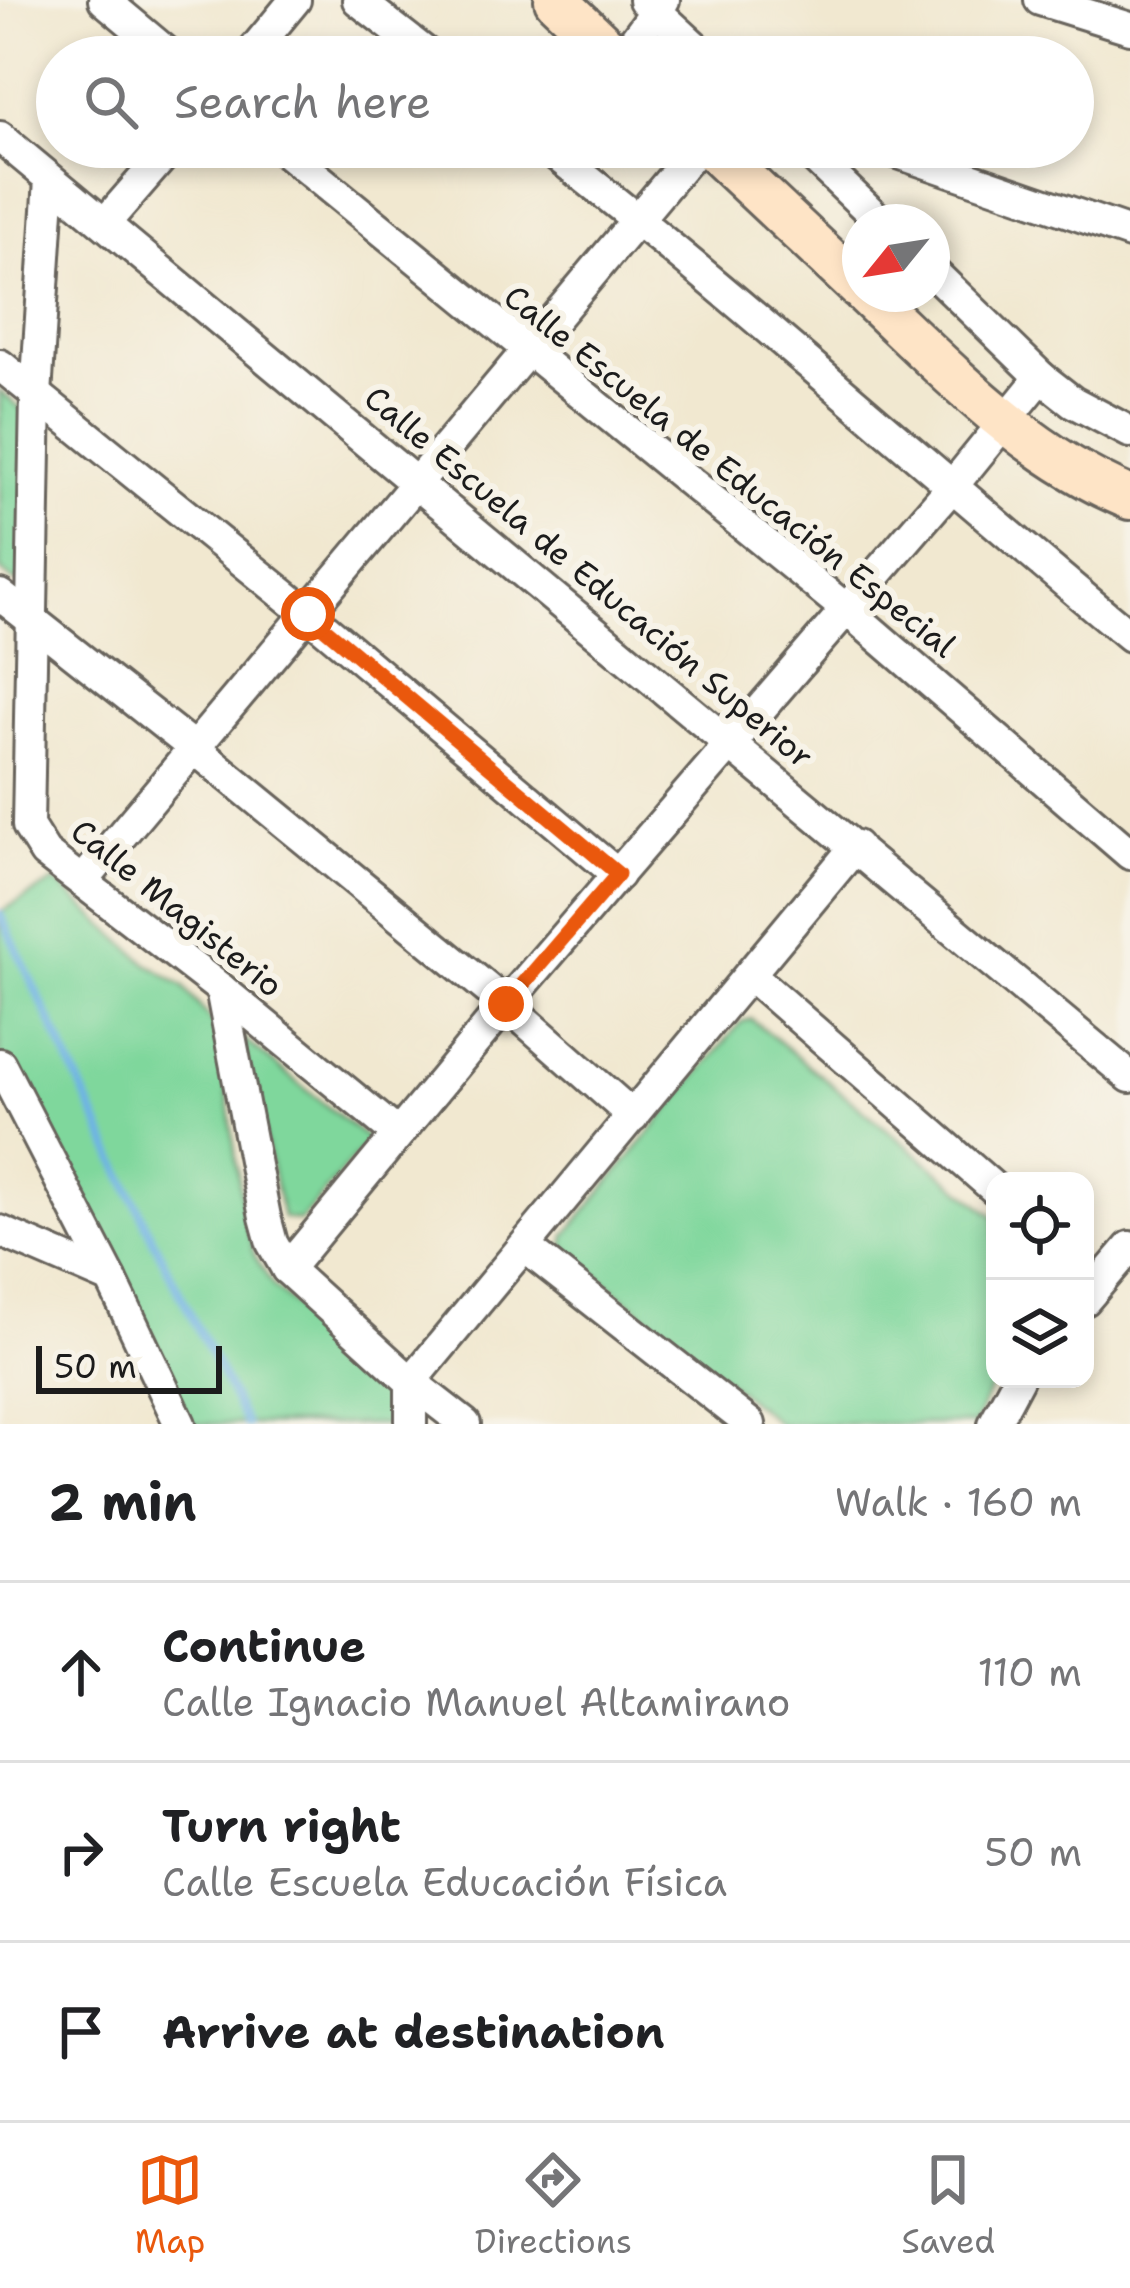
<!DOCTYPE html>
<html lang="en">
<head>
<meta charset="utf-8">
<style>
  :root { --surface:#fff; --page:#f6f6f6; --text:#202124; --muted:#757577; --line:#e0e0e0; --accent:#ea580c }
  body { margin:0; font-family:"Shantell Sans",sans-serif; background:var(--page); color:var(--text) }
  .controls { position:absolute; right:36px; bottom:36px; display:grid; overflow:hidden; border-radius:24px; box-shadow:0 6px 18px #0003 }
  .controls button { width:108px; height:108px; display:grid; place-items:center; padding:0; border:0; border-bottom:3px solid var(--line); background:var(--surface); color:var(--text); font:60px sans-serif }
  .compass { position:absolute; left:842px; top:204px; width:108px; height:108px; border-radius:50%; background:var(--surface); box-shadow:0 6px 18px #0003; rotate:240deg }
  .scale { position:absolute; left:36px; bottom:30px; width:186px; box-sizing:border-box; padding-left:12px; border:6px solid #1c1c1c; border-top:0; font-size:33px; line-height:42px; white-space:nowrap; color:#1c1c1c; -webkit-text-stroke:9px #f7f3e8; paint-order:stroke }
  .stop { position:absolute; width:36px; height:36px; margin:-27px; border:9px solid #ea580c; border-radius:50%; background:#fff }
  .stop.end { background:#ea580c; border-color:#fff; box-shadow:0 3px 12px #0008 }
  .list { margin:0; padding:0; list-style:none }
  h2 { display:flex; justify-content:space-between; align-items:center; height:156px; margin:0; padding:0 48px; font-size:51px }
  h2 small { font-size:39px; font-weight:400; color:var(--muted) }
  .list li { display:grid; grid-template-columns:78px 1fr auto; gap:36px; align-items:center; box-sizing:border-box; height:180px; padding:0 48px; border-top:3px solid var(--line) }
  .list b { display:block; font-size:45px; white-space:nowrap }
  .list p { margin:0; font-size:39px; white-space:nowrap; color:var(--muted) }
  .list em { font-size:39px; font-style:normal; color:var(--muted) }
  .icon { flex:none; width:66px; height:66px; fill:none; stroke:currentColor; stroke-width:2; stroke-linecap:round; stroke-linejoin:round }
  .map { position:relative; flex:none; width:1130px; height:1424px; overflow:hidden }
  .search { position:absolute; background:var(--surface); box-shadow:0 6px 18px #0003; left:36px; right:36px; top:36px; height:132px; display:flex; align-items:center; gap:30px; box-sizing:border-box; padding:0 42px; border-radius:66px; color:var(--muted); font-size:45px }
  .sheet { height:696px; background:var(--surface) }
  nav { display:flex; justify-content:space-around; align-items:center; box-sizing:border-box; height:168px; border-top:3px solid var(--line); background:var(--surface); font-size:33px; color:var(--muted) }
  nav a { display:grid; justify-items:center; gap:6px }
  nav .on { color:var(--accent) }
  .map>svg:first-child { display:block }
</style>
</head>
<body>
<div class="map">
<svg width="1130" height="1424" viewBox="0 0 1130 1424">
  <rect width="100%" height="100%" fill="#f7f3e8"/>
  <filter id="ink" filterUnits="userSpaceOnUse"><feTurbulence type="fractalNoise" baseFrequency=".00833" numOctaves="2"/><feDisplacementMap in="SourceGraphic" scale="24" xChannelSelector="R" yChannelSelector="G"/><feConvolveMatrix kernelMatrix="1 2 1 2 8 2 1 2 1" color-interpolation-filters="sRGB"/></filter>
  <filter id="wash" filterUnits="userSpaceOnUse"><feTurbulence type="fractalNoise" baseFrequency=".004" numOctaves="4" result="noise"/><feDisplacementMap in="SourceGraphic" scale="48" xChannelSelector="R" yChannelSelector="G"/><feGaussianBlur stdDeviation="2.7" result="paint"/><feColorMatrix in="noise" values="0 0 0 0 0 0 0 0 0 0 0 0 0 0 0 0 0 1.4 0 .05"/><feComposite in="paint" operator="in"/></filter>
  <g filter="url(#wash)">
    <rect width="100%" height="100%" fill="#f1e8d0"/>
    <g fill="#7fd79c" stroke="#4e7a5c" stroke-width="3">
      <polygon points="0,391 27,413 23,577 14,582 0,570"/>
      <polygon points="55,881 148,964 183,986 212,1022 222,1054 243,1212 254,1255 273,1286 337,1346 361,1356 386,1391 392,1424 187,1424 0,1056 0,912"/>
      <polygon points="751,1019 995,1217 995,1375 975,1424 779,1424 564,1248 566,1235 741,1022"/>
      <polygon points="241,1037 369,1140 300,1221 283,1218"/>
    </g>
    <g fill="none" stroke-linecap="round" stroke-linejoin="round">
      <polyline stroke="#6eb3e4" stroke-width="8" points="0,914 155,1244 246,1424"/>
    </g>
  </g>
  <g filter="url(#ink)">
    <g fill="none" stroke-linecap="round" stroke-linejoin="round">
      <defs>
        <g id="street">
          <polyline points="104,0 172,57"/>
          <polyline points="358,0 431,57"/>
          <polyline points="644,0 706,57"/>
          <polyline points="1040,0 1130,28"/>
          <polyline points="248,57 295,0"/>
          <polyline points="622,57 664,0"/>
          <polyline points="0,137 1130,1077"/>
          <polyline points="280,147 846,609 1130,854"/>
          <path d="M546 147C746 303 934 475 1130 636"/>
          <polyline points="803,147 881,222"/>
          <polyline points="881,147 1130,233"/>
          <polyline points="50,179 36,395 28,826 45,853 221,989 398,1134"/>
          <polyline points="105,223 171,147"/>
          <polyline points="0,365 308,614 618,875"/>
          <polyline points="1041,377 1073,402 1130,432"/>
          <polyline points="0,595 194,748 506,1004 633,1116"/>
          <polyline points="83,881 698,147"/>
          <polyline points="750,975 995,1189"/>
          <polyline points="221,989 265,1217 272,1243 287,1269 411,1382 465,1424"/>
          <polyline points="0,1064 111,1279 180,1424"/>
          <polyline points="0,1231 111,1279"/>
          <polyline points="526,1248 750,1424"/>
          <polyline points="287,1269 506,1004 950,489 1041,377 932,271"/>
          <polyline points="1085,1300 1130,1247"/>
          <polyline points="411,1424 411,1382 856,846"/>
          <polyline points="994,1424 1018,1379"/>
        </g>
        <g id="secondary">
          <polyline points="556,0 616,57"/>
          <polyline points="710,147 860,288"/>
          <path d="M866 294C948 371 1025 454 1130 498"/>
        </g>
      </defs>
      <use href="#street" stroke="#67635b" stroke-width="36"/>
      <use href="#secondary" stroke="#67635b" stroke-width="48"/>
      <use href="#street" stroke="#fff" stroke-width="30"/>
      <use href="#secondary" stroke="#fee4c6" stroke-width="42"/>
    </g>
  </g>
  <g fill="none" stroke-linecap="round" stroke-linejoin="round" filter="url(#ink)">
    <polyline stroke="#ea580c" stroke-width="15" points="308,614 618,874 506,1004"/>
  </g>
  <g text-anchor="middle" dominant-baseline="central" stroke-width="12" stroke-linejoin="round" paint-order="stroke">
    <g font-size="33" fill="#1c1c1c" stroke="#f7f3e8">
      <text transform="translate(730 471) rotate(39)">Calle Escuela de Educación Especial</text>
      <text transform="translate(589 577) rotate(40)">Calle Escuela de Educación Superior</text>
      <text transform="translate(177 908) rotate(39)">Calle Magisterio</text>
    </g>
  </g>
</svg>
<div class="controls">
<button><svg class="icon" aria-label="locate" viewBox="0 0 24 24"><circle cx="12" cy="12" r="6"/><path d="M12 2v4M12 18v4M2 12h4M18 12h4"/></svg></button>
<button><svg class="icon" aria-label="layers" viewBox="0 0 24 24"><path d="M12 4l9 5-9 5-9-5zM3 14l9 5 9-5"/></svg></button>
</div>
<svg class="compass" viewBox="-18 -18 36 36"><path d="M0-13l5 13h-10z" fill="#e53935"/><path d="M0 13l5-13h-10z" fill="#757577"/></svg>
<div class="scale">50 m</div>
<div class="stop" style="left:308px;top:614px"></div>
<div class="stop end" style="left:506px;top:1004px"></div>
<div class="search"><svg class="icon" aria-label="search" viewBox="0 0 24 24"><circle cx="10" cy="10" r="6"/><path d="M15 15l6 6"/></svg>Search here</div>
</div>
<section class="sheet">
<h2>2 min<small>Walk · 160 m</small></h2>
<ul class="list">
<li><svg class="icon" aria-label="ahead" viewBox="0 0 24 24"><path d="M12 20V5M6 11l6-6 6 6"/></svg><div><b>Continue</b><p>Calle Ignacio Manuel Altamirano</p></div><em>110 m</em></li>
<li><svg class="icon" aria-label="right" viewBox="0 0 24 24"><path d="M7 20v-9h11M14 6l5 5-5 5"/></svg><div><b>Turn right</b><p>Calle Escuela Educación Física</p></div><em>50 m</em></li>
<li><svg class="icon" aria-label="arrive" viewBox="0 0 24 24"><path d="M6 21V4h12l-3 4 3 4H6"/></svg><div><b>Arrive at destination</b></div></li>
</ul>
</section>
<nav>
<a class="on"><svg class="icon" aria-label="map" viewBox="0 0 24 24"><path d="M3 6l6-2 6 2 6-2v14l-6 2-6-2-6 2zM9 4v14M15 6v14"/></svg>Map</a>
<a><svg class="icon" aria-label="directions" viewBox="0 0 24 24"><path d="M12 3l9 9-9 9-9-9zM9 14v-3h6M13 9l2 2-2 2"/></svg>Directions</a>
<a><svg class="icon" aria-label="saved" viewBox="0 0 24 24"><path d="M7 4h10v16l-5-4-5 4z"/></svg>Saved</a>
</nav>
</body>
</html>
